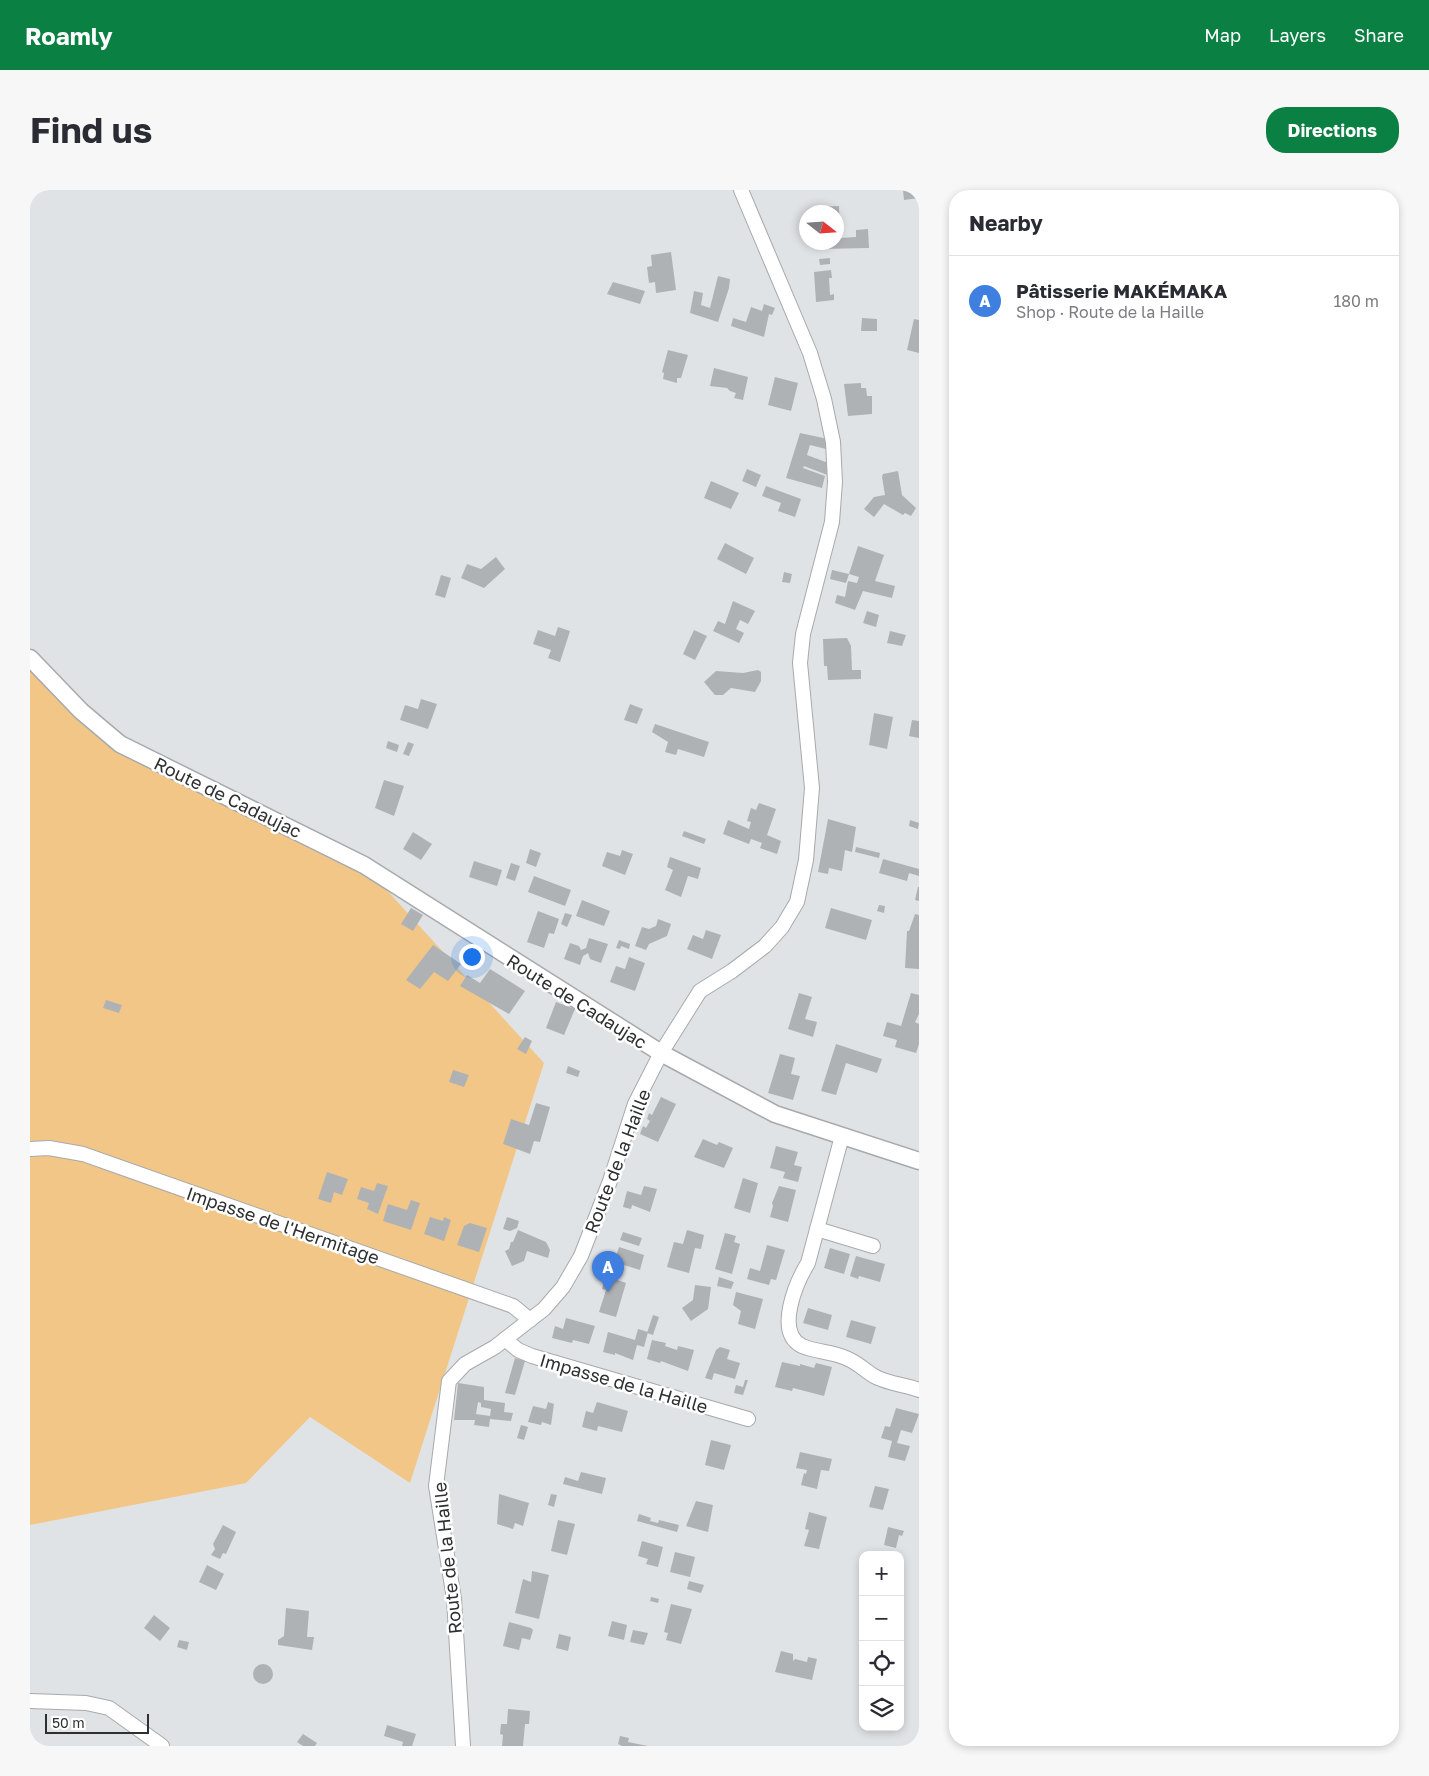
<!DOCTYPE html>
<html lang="en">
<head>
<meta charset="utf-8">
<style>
  :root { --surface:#fff; --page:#f7f7f7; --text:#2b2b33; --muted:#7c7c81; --line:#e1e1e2; --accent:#0b8043 }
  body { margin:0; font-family:"Golos Text",sans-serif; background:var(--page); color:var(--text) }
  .controls { position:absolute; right:15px; bottom:15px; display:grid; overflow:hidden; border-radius:10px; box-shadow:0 2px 8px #0003 }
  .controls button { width:45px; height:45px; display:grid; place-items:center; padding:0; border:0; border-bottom:1px solid var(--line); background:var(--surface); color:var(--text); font:25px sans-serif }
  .compass { position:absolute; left:769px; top:15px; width:45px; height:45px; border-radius:50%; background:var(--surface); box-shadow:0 2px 8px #0003; rotate:107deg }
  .scale { position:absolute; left:15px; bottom:12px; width:104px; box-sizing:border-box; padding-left:5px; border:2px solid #2e2f30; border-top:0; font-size:14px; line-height:18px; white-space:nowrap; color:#2e2f30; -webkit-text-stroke:4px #fff; paint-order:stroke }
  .you { position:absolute; left:441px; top:766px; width:18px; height:18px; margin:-12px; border:4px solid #fff; border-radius:50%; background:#1a73e8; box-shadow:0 0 0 8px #1a73e833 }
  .badge { display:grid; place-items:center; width:32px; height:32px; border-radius:50%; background:var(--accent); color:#fff; font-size:16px; font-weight:700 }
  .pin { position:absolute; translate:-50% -41px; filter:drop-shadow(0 1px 2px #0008) }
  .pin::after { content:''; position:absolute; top:26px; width:18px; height:15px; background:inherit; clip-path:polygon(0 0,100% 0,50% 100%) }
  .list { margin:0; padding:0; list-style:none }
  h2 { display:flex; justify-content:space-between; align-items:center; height:65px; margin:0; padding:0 20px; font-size:21px }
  h2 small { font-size:16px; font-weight:400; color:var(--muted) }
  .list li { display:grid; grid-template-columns:32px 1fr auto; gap:15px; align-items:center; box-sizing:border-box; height:90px; padding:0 20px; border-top:1px solid var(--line) }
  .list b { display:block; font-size:19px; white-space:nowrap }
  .list p { margin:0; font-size:16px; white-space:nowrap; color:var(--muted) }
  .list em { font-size:16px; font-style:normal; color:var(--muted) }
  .icon { flex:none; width:28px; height:28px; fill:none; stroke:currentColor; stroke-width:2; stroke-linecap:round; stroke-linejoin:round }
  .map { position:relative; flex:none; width:889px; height:1556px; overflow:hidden; border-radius:20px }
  header { display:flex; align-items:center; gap:30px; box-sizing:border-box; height:70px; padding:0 25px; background:var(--accent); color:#fff }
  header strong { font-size:24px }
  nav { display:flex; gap:28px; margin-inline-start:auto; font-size:18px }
  .intro { display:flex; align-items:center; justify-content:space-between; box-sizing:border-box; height:120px; padding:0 30px }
  h1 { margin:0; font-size:35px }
  .button { padding:12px 22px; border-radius:20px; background:var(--accent); color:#fff; font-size:18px; font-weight:700 }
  main { display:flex; gap:30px; padding:0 30px }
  aside { flex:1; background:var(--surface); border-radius:20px; box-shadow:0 2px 8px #0003 }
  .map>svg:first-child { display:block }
</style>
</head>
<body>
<header>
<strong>Roamly</strong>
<nav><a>Map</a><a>Layers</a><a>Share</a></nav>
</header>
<div class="intro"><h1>Find us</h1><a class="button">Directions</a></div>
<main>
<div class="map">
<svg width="889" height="1556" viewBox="0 0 889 1556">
  <rect width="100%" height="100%" fill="#e0e3e5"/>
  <polygon fill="#f2c687" points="0,468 90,554 334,675 514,873 380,1293 280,1227 216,1293 0,1335"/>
  <g fill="#afb2b4" fill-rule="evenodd">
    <polygon points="873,0 889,0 889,8 874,10"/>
    <polygon points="809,16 810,48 826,47 826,40 838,39 839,58 790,59 790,52 806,52 806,22 789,22 789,17"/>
    <polygon points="641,62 646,100 626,103 625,92 619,93 617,77 622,76 621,65"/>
    <polygon points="800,68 800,74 790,75 789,69"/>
    <polygon points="801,80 802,88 799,88 800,105 804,104 804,110 786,112 784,82"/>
    <polygon points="688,86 700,89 699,98 688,132 660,123 664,101 673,103 671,115 680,118"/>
    <polygon points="583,92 615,101 610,114 577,104"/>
    <polygon points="734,114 745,118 742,125 739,124 734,147 701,136 703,128 716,132 721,117 732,121"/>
    <polygon points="832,128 847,129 847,141 831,141"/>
    <polygon points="884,129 889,130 889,163 877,160"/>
    <polygon points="638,160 658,165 651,188 647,188 647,193 633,189 634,183 632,182"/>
    <polygon points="684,178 718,187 713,210 704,208 706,203 700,201 697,198 680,196"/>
    <polygon points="745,187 768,193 761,221 738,215"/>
    <polygon points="831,193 831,198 836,198 837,206 842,206 842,224 818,226 814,194"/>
    <polygon points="770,243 798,249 796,259 780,255 777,265 801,274 800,286 774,276 773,278 795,286 792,298 756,288"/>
    <polygon points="717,279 731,285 726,297 712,291"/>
    <polygon points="868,281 872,305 886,318 881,326 875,323 873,325 854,314 844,327 834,319 844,307 855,305 852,287 853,284"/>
    <polygon points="681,291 709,303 701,319 674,308"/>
    <polygon points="736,296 771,309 765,327 748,321 751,313 732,306"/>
    <polygon points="695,353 724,368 716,384 687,369"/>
    <polygon points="828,356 854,365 845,391 865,396 862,408 833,401 825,420 805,413 807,405 815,407 818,391 827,393 829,387 819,384"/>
    <polygon points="466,367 475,379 454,398 431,388 437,374 451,379"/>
    <polygon points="802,380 819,384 816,393 800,389"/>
    <polygon points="754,382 762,384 760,393 752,392"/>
    <polygon points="411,385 421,388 415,408 405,405"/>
    <polygon points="703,411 725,421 718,434 710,430 706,439 714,443 709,453 683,441 688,431 695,434"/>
    <polygon points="837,421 849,425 846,437 833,433"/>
    <polygon points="528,437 540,441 530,472 518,468 521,460 503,454 508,440 525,446"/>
    <polygon points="664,440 677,446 665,470 653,464"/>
    <polygon points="860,441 876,445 872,456 857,453"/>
    <polygon points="817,448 821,456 822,480 831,480 831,489 798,490 797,476 794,476 793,449"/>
    <polygon points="728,480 731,482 731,491 725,502 701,498 693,505 685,505 674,492 686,481 713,483"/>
    <polygon points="391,509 407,514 398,539 370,530 375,515 388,519"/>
    <polygon points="600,514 613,519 607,534 594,530"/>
    <polygon points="844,523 863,527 857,559 839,555"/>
    <polygon points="882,530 889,531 889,548 879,546"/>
    <polygon points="625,534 679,552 674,567 648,559 646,565 635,562 638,552 622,542"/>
    <polygon points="358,551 369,555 367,562 356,558"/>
    <polygon points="378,552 384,554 379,566 373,564"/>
    <polygon points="354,590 374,596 364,626 345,618"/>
    <polygon points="729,613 746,619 737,645 751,651 747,664 730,658 732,653 721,649 719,654 693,644 698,630 719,639 721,632 717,631 721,618 726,620"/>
    <polygon points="798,629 826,637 822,662 815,660 812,681 799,678 798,684 788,682"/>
    <polygon points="880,630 889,633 888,639 879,636"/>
    <polygon points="654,641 676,649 674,654 652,646"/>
    <polygon points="383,642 402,654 391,670 373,659"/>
    <polygon points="826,657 850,663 849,668 825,662"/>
    <polygon points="500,659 511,663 506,677 496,673"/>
    <polygon points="592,660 603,664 595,685 572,676 577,662 590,666"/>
    <polygon points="640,667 671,678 668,689 658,686 651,707 635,700 643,680 637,677"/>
    <polygon points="853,669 889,679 889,686 879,683 877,691 849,683"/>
    <polygon points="444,671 472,680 467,696 439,687"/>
    <polygon points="481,673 490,676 485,691 476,688"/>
    <polygon points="504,686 541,700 535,716 498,702"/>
    <polygon points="888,697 889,697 889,711 885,710"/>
    <polygon points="552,710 580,721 574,736 546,726"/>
    <polygon points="849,715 855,716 854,723 847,721"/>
    <polygon points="381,718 393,725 383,741 371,734"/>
    <polygon points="801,718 842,730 836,750 795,738"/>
    <polygon points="508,721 529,729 524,744 519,743 514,758 497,752"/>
    <polygon points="535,723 542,725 537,737 531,734"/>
    <polygon points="885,724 889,725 889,779 875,778 877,741 879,741"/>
    <polygon points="628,729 641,734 637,746 619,754 616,760 605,756 612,737 619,739 626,736"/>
    <polygon points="676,740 691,745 682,769 657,759 663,745 673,749"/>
    <polygon points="559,748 578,754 571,773 560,769 558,763 553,766 550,775 534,769 540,753 549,756 551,760 556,758"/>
    <polygon points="589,750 600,754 599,759 591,756 590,759 586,758"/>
    <polygon points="403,755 431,774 418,791 404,782 390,799 376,790"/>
    <polygon points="599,767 615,773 605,801 580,792 586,776 595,779"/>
    <polygon points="460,779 495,801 479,824 430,796 437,785 450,793"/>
    <polygon points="769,803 782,807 775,829 787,832 783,847 758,839"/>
    <polygon points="881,803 889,805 889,824 885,832 889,834 889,854 886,863 865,857 867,850 853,846 857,832 871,836"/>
    <polygon points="76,810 92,815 89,823 73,818"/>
    <polygon points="526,812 545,819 534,845 516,838"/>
    <polygon points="495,847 502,851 496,864 487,859"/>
    <polygon points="806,854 852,869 847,883 816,873 806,905 791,901"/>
    <polygon points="750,864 765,868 761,884 770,886 763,910 738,903"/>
    <polygon points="538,876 550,881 548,887 536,883"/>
    <polygon points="423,880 439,885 434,897 419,892"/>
    <polygon points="631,907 646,914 628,952 610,944 613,936 616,938 620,931 617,929 619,923 622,925"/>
    <polygon points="506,913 520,917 510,952 504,951 500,964 473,954 481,929 499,935"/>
    <polygon points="673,949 687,955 689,952 703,958 694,978 664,967"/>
    <polygon points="746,956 768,962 764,975 772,977 768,992 753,988 755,982 740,978"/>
    <polygon points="297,982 318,989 312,1005 304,1002 301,1013 288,1009"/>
    <polygon points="713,988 728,993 720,1023 704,1018"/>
    <polygon points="347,993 358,996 348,1024 337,1019 339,1013 327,1009 331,997 344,1001"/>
    <polygon points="614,996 627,999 620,1022 602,1015 601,1019 593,1017 597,1001 611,1005"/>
    <polygon points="749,996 766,1000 758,1032 740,1027 743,1016 742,1013"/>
    <polygon points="381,1010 390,1013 381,1040 353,1031 358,1014 377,1020"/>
    <polygon points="400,1027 413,1031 414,1027 421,1030 414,1051 394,1044"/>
    <polygon points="477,1027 489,1031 487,1038 480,1041 473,1039"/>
    <polygon points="440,1033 457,1038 449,1062 427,1055 434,1036"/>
    <polygon points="488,1040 516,1052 520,1060 518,1068 497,1061 494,1071 482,1076 475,1061 479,1059 481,1052 483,1052"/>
    <polygon points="657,1040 674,1045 671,1059 665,1058 659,1083 637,1077 644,1052 653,1054"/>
    <polygon points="593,1042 612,1048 609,1056 590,1050"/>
    <polygon points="695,1043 706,1046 704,1052 710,1054 702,1084 685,1079"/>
    <polygon points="737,1055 755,1060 746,1090 741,1089 739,1095 717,1089 720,1078 730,1081"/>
    <polygon points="589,1057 614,1065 610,1080 584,1072"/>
    <polygon points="800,1058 820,1064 814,1084 794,1078"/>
    <polygon points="826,1066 855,1074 850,1092 829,1086 828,1089 820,1086"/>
    <polygon points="576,1086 596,1093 586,1127 569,1122 576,1100 572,1099"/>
    <polygon points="689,1087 704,1092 701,1099 687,1096"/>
    <polygon points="665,1095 681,1097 678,1119 661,1131 652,1118 663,1110"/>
    <polygon points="706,1102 733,1109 725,1139 708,1134 711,1121 703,1115"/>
    <polygon points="778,1118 802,1125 798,1140 773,1133"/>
    <polygon points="623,1125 629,1127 623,1145 617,1143"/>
    <polygon points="536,1128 565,1136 559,1154 543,1150 542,1153 522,1148 525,1136 533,1139"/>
    <polygon points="821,1130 846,1137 841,1154 816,1147"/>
    <polygon points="608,1139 618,1142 614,1157 607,1155 603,1170 585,1163 585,1165 573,1162 578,1142 605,1150"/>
    <polygon points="622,1150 636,1153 635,1156 647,1160 648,1156 664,1160 658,1181 631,1171 630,1173 617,1169"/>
    <polygon points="690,1157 700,1160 697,1169 710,1173 705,1189 684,1183 682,1190 675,1188 686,1160"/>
    <polygon points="485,1168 495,1171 485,1205 475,1203"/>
    <polygon points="752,1172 770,1176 770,1174 784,1178 786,1173 802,1177 794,1206 763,1198 762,1201 745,1197"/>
    <polygon points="715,1190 718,1190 713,1205 704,1203 706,1195 713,1197"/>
    <path d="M428 1193 454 1197V1210L475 1213 474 1222 483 1223 481 1231 460 1229 459 1237 444 1235 445 1230H424ZM448 1212 451 1213V1217L461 1219 460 1226 446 1224Z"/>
    <polygon points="518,1212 524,1214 521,1235 512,1232 511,1235 498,1232 503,1216 516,1219"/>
    <polygon points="567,1212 598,1221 592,1242 568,1236 567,1241 552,1237 556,1221 563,1223"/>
    <polygon points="866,1218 889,1224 882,1243 871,1240 867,1253 880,1256 875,1271 858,1267 862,1251 851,1248 855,1236 860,1237"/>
    <polygon points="491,1235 498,1237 494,1250 487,1248"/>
    <polygon points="681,1250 701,1255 694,1280 675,1275"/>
    <polygon points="770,1262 802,1269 799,1281 791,1280 787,1299 771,1295 774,1283 776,1284 777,1280 766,1278"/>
    <polygon points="551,1282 576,1288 572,1304 533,1294 535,1287 548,1291"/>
    <polygon points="845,1296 859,1299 853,1320 839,1317"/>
    <polygon points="469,1304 499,1313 493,1336 485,1333 483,1339 467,1334"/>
    <polygon points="521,1304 527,1305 524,1317 518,1315"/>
    <polygon points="666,1311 683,1315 678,1342 656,1336"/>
    <polygon points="779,1322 797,1327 789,1359 774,1356 779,1340 775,1339"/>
    <polygon points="609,1324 621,1328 620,1331 628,1333 629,1330 649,1335 647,1342 607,1331"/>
    <polygon points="528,1330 545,1334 537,1365 521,1361"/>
    <polygon points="193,1335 206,1342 196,1364 193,1363 190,1369 181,1365 185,1359 183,1354"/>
    <polygon points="858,1337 874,1341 872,1346 869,1345 866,1358 854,1355"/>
    <polygon points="612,1351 633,1357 628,1377 616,1374 618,1369 608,1366"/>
    <polygon points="645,1362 665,1367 660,1387 640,1382"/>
    <polygon points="177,1375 194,1384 186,1400 169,1392"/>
    <polygon points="502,1381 519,1385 509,1429 485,1423 493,1389 501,1392"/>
    <polygon points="659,1391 674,1395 671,1403 657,1399"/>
    <polygon points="621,1407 629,1409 628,1413 620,1411"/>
    <polygon points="641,1414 662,1419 651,1454 636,1450 638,1443 634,1442"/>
    <polygon points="256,1418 279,1421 277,1447 284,1447 282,1460 248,1455 248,1450 254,1446"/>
    <polygon points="124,1425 140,1438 130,1451 114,1438"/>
    <polygon points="582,1431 597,1435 594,1450 578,1446"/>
    <polygon points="479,1432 501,1438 503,1440 500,1450 492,1448 489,1460 473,1456"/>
    <polygon points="603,1440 618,1443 614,1455 600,1452"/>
    <polygon points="529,1444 541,1447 538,1461 526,1458"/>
    <polygon points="149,1450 159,1452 157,1460 147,1457"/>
    <polygon points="751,1461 763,1464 763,1471 765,1469 777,1472 778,1467 787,1469 782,1490 745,1482"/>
    <circle cx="233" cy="1484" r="10"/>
    <polygon points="478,1519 500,1521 499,1534 495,1534 493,1556 472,1556 473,1545 470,1544 471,1534 477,1534"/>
    <polygon points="357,1535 386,1544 382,1556 372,1556 373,1552 354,1546"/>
    <polygon points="273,1544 287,1553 285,1556 273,1556 267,1552"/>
    <polygon points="590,1546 599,1548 598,1552 618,1556 592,1556 588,1554"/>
  </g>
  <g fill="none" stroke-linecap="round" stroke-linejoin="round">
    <defs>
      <g id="minor">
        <path d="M812 946 778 1073C767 1091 744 1142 772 1156 786 1162 803 1162 816 1168 829 1173 837 1183 848 1188 861 1194 876 1195 889 1200"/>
        <polyline points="0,959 19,958 53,964 483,1116 500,1130"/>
        <polyline points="787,1039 843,1056"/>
        <polyline points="475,1149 488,1160 502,1166 718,1229"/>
        <polyline points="0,1511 56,1513 79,1518 132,1556"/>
        <polyline points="433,1556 424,1409 406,1296 419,1191 435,1174 465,1157 514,1119 533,1097 551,1066 580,991 605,914 631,863 670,801 702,781 735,756 752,737 767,712 776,670 782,598 770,473 773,444 802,332 805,292 803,252 794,209 780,163 711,0"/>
      </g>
      <polyline id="tertiary" points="0,468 51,521 90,554 334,675 631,863 745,924 889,971"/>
    </defs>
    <use href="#minor" stroke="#a7aaac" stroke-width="16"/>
    <use href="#tertiary" stroke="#a7aaac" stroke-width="19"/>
    <use href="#minor" stroke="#fff" stroke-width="14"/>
    <use href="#tertiary" stroke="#fff" stroke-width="16"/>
  </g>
  <g text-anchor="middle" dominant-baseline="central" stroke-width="5" stroke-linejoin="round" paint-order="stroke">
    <g font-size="18" fill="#2e2f30" stroke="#fff">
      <text transform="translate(198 607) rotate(26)">Route de Cadaujac</text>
      <text transform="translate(547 811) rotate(32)">Route de Cadaujac</text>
      <text transform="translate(587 971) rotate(-69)">Route de la Haille</text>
      <text transform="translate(253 1035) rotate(19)">Impasse de l'Hermitage</text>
      <text transform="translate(594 1193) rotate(16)">Impasse de la Haille</text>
      <text transform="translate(417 1368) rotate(-96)">Route de la Haille</text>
    </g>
  </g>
</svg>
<div class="controls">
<button>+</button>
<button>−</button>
<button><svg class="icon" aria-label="locate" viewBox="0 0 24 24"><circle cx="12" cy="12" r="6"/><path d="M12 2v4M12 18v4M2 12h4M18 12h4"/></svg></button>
<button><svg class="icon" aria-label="layers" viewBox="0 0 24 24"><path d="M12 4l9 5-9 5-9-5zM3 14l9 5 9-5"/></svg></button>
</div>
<svg class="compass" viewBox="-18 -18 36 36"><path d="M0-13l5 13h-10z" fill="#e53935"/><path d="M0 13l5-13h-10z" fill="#7c7c81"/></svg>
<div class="scale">50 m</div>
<div class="you"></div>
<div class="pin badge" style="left:578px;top:1102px;background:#3f7fe0">A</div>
</div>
<aside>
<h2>Nearby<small></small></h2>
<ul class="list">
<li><span class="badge" style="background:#3f7fe0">A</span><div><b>Pâtisserie MAKÉMAKA</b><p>Shop · Route de la Haille</p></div><em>180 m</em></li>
</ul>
</aside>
</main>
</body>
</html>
